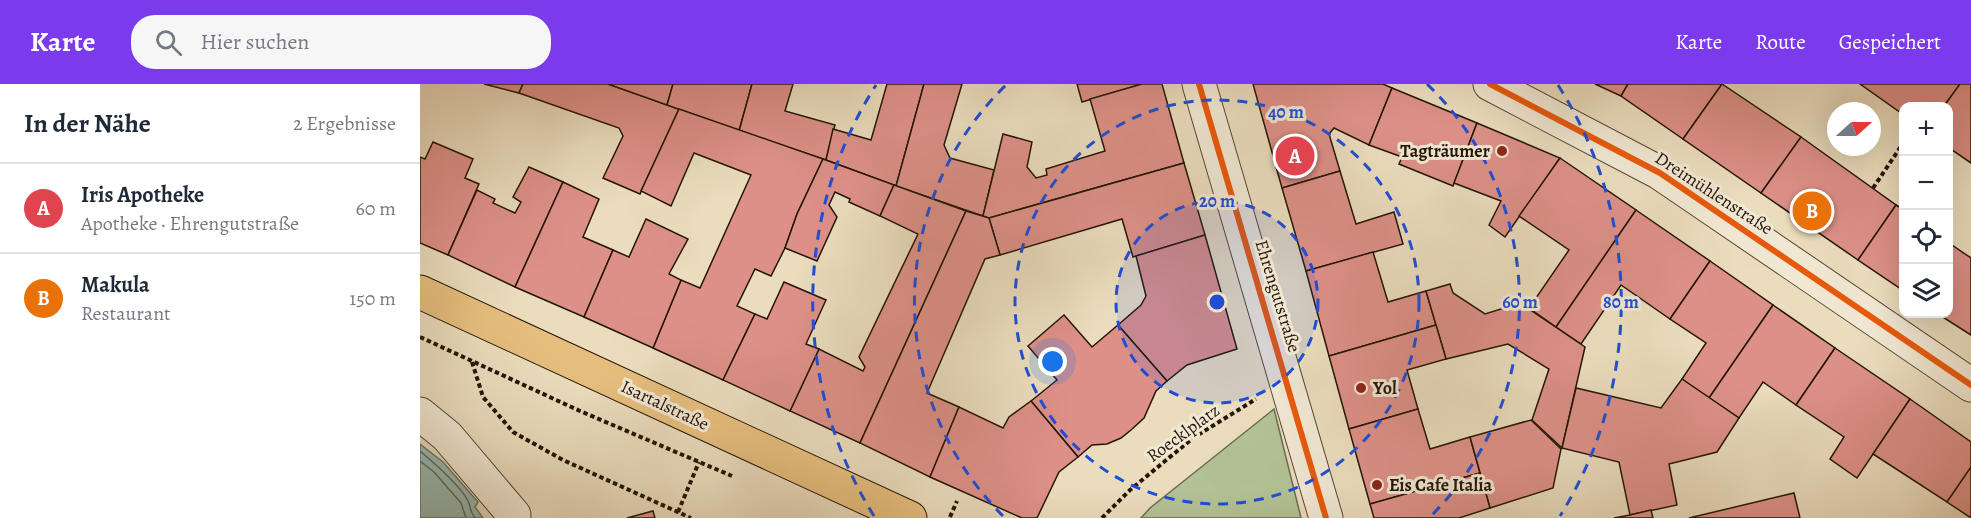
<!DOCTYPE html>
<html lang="de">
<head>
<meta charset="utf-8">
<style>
  :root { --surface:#fff; --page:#f6f6f7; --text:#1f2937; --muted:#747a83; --line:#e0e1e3; --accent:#7c3aed }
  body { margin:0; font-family:Alegreya,serif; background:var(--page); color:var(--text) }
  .controls { position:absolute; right:18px; top:18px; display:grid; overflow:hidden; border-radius:12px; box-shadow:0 6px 24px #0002 }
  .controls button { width:54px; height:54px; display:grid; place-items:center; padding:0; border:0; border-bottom:2px solid var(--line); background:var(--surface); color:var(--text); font:30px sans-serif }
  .compass { position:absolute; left:1407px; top:18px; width:54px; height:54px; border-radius:50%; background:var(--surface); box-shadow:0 6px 24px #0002; rotate:69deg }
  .you { position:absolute; left:633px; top:278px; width:21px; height:21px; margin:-15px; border:4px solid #fff; border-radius:50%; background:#1a73e8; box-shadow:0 0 0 9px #1a73e833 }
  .badge { display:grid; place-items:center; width:39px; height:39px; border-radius:50%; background:var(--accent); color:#fff; font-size:20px; font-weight:700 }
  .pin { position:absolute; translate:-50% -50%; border:3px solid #fff; box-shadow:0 2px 6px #0006 }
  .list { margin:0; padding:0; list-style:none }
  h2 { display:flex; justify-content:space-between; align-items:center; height:78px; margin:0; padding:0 24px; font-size:26px }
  h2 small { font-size:20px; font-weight:400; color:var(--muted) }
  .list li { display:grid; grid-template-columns:39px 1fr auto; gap:18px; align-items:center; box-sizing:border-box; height:90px; padding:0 24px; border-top:2px solid var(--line) }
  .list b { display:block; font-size:22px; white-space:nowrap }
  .list p { margin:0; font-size:20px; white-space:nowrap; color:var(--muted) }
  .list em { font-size:20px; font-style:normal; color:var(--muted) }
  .icon { flex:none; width:33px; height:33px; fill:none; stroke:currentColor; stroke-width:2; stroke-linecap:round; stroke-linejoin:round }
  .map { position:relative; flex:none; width:1551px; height:434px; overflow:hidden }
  header { display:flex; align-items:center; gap:36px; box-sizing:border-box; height:84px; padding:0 30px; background:var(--accent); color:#fff }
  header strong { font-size:28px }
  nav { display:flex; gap:33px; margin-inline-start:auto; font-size:21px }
  .search { width:420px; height:54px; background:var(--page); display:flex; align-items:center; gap:15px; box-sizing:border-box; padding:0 21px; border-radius:24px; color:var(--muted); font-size:22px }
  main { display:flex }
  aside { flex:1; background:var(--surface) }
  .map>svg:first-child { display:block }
</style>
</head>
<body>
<header>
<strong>Karte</strong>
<div class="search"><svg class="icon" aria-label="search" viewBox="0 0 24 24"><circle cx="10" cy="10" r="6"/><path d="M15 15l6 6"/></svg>Hier suchen</div>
<nav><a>Karte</a><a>Route</a><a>Gespeichert</a></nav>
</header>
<main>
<aside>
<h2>In der Nähe<small>2 Ergebnisse</small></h2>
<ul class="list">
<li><span class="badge" style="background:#e0444e">A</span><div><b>Iris Apotheke</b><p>Apotheke · Ehrengutstraße</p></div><em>60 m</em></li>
<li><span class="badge" style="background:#e8710a">B</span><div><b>Makula</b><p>Restaurant</p></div><em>150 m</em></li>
</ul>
</aside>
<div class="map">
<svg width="1551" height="434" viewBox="0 0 1551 434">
  <rect width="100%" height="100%" fill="#eadcbd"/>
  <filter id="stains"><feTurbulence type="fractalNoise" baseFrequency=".00333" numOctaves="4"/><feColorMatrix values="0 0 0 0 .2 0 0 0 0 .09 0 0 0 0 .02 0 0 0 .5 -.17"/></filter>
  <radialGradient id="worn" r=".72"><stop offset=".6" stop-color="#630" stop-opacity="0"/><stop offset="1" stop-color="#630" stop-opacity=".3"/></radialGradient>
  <polygon fill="#b2c295" stroke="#6b6c4e" stroke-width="1.5" points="854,325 881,434 721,434 730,424"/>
  <polygon fill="#98bbb5" stroke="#6a796f" stroke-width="1.5" points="0,360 23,378 58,418 55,423 63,434 0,434"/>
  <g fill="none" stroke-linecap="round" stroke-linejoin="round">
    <g stroke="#5e685e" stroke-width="1.5">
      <path d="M0 367C13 378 41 402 48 417 51 423 49 426 55 434"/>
      <polyline points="0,377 14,388 41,419 46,434"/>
    </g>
  </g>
  <g fill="#dd9088" stroke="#241507" stroke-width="1.5">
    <polygon points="64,0 103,0 99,9"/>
    <polygon points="103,0 188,0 259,25 220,110 183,94 203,52 199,44 99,9"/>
    <polygon points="188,0 253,0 247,21"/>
    <polygon points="253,0 332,0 319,47 247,21"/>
    <polygon points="332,0 373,0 365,27 415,41 406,76 319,47"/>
    <polygon points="467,0 504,0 476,102 406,76 413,45 451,56"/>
    <polygon points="504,0 542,0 524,61 530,74 574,86 563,132 476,102"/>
    <polygon points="657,0 722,0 662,18"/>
    <polygon points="722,0 742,0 764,79 569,134 563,132 583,50 612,58 607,83 616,94 627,91 626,85 685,67 670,15"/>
    <polygon points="833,0 963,0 972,4 949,61 914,44 909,50 920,87 862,104"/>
    <polygon points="1175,0 1208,0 1201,12"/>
    <polygon points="1208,0 1302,0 1263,55 1201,12"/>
    <polygon points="1302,0 1381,53 1341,109 1263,55"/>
    <polygon points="1440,0 1540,0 1524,22 1484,22 1484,31"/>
    <polygon points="1540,0 1551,0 1551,79 1528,63 1528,22 1524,22"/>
    <polygon points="972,4 1057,39 1033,102 979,80 982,73 949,61"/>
    <polygon points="259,25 403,75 377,130 365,164 351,192 335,185 317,222 335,230 303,296 233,264 261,196 280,204 331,91 274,69 251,122 221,107"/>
    <polygon points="1057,39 1140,74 1085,153 1069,141 1081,117 1034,99"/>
    <polygon points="1381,53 1476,121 1438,176 1341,109"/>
    <polygon points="13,58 53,75 45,94 59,100 28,171 0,159 0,73 5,75"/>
    <polygon points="1140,74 1216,126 1136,243 1109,224 1149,166 1099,132"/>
    <polygon points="403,75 474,101 460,132 429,118 430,115 415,108 409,121 417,133 397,177 365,164 377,130"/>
    <polygon points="764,79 785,151 713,173 702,135 580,171 569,134"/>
    <polygon points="109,83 143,98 95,203 28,171 57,106 75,115 73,119 95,129 101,118 93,113"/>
    <polygon points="920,87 936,140 974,128 983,160 886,187 862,104"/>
    <polygon points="143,98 179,115 163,153 193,166 164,233 95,203"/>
    <polygon points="474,101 546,127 440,359 370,327 399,265 443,287 445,283 439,273 498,150 460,132"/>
    <polygon points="1476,121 1484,126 1484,207 1438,176"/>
    <polygon points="1216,126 1290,177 1250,235 1201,201 1161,260 1136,243"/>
    <polygon points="546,127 569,134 580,171 565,175 507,309 539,323 510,393 440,359"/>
    <polygon points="226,135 268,155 249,190 261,196 233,264 164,233 193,166 209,173"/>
    <polygon points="785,151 817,265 767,281 747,297 698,241 721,221 726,212 716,172"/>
    <polygon points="1529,159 1551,174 1551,251 1518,230 1528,230"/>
    <polygon points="953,168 968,218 1006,207 1016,241 909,272 886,187"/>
    <polygon points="1290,177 1353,221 1289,314 1262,295 1286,259 1250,235"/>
    <polygon points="364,198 406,216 386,260 399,265 370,327 303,296 335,230 347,235"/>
    <polygon points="1030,200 1033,209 1065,230 1100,219 1165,263 1142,364 1112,336 1129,285 1088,260 1026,275 1006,207"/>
    <polygon points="1353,221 1415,264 1376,321 1343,298 1319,334 1289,314"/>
    <polygon points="644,231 672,263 698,241 747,297 736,307 724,334 711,346 701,354 687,360 672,361 658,373 611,317 637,296 608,262"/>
    <polygon points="1016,241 1026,275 987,286 998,325 929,345 909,272"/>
    <polygon points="1415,264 1490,315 1437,394 1410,375 1424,353 1376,321"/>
    <polygon points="1262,295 1319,334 1297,368 1249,380 1257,421 1210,431 1199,378 1142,364 1156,304 1241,324"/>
    <polygon points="1490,315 1551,358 1551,383 1527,418 1453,370"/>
    <polygon points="611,317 658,373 639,388 617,434 602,434 510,393 539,323 583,344 589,333"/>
    <polygon points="998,325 1010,365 1050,353 1060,389 950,420 929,345"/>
    <polygon points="1111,336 1141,365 1133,404 1070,424 1050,353"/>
    <polygon points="1551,383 1551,434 1527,418"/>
    <polygon points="1060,389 1070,424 1039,434 954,434 950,420"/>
    <polygon points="1374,409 1380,434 1269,434"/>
    <polygon points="1231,426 1233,434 1194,434 1210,431"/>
    <polygon points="233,427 235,434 207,434"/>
  </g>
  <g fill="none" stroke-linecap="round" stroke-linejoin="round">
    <defs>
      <g id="minor">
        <polyline points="779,0 906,434"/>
        <polyline points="1070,0 1240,89 1551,301"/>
        <polyline points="0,330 27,352 94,431"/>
      </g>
      <polyline id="major" points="0,208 490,434"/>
    </defs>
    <use href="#minor" stroke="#564734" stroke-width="35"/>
    <use href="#major" stroke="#241507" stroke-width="35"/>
    <g stroke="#241507" stroke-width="4" stroke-dasharray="4.5 3" stroke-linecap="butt">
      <polyline points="1453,104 1484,58"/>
      <polyline points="0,253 160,327 312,392"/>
      <polyline points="52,278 63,313 93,348 143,376 271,434"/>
      <polyline points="258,428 279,378"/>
      <polyline points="530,433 537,417"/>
      <polyline points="682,434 710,406 773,354 836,315"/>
    </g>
    <use href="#minor" stroke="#f1e8d4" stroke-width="33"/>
    <use href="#major" stroke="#e5be7e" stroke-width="33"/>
    <defs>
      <g id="cycleway">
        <polyline points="779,0 906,434"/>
        <polyline points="1070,0 1240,89 1551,301"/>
      </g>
    </defs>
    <use href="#cycleway" stroke="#f1e8d4" stroke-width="10"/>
    <use href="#cycleway" stroke="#e8590c" stroke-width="6"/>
  </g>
  <circle cx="797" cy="218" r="101" fill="#1d4ed8" fill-opacity=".12"/>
  <g fill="none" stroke="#1d4ed8" stroke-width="3" stroke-dasharray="10 8">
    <circle cx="797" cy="218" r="101"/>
    <circle cx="797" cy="218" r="202"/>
    <path d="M583 432A303 303 0 0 1 587 0M1007 0A303 303 0 0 1 1011 432"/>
    <path d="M454 432A404 404 0 0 1 456 1M1138 1A404 404 0 0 1 1140 432"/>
  </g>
  <g fill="#8f2418" stroke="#f1e8d4" stroke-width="2">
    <circle cx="1082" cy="67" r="6"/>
    <circle cx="941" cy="304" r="6"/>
    <circle cx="957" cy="401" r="6"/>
  </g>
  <g text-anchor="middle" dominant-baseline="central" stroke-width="6" stroke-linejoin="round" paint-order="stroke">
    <g font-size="18" font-weight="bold" fill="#241507" stroke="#f1e8d4" text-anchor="start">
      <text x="1070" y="67" text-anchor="end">Tagträumer</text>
      <text x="953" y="304">Yol</text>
      <text x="969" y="401">Eis Cafe Italia</text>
    </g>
    <g font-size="18" fill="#241507" stroke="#f1e8d4">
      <text transform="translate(1294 109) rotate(33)">Dreimühlenstraße</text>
      <text transform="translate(858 212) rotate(73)">Ehrengutstraße</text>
      <text transform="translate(245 321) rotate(25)">Isartalstraße</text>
      <text transform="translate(763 349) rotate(-36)">Roecklplatz</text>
    </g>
  </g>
  <circle cx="797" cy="218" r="9" fill="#1d4ed8" stroke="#f1e8d4" stroke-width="3"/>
  <g font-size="18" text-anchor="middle" font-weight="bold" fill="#1d4ed8" stroke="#f1e8d4" stroke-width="6" stroke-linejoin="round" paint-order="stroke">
    <text x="866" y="34">40 m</text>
    <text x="797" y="123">20 m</text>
    <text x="1100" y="224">60 m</text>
    <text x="1201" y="224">80 m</text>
  </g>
  <rect width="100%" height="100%" filter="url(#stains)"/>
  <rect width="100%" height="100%" fill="url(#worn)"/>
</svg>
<div class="controls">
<button>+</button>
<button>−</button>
<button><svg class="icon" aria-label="locate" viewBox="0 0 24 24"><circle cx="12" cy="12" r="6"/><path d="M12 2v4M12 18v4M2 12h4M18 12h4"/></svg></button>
<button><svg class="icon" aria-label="layers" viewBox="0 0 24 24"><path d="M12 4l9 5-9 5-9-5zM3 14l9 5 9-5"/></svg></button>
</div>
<svg class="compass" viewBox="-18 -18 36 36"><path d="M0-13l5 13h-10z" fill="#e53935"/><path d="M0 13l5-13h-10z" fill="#747a83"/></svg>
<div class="you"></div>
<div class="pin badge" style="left:875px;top:72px;background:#e0444e">A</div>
<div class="pin badge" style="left:1392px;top:127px;background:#e8710a">B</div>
</div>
</main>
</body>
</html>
